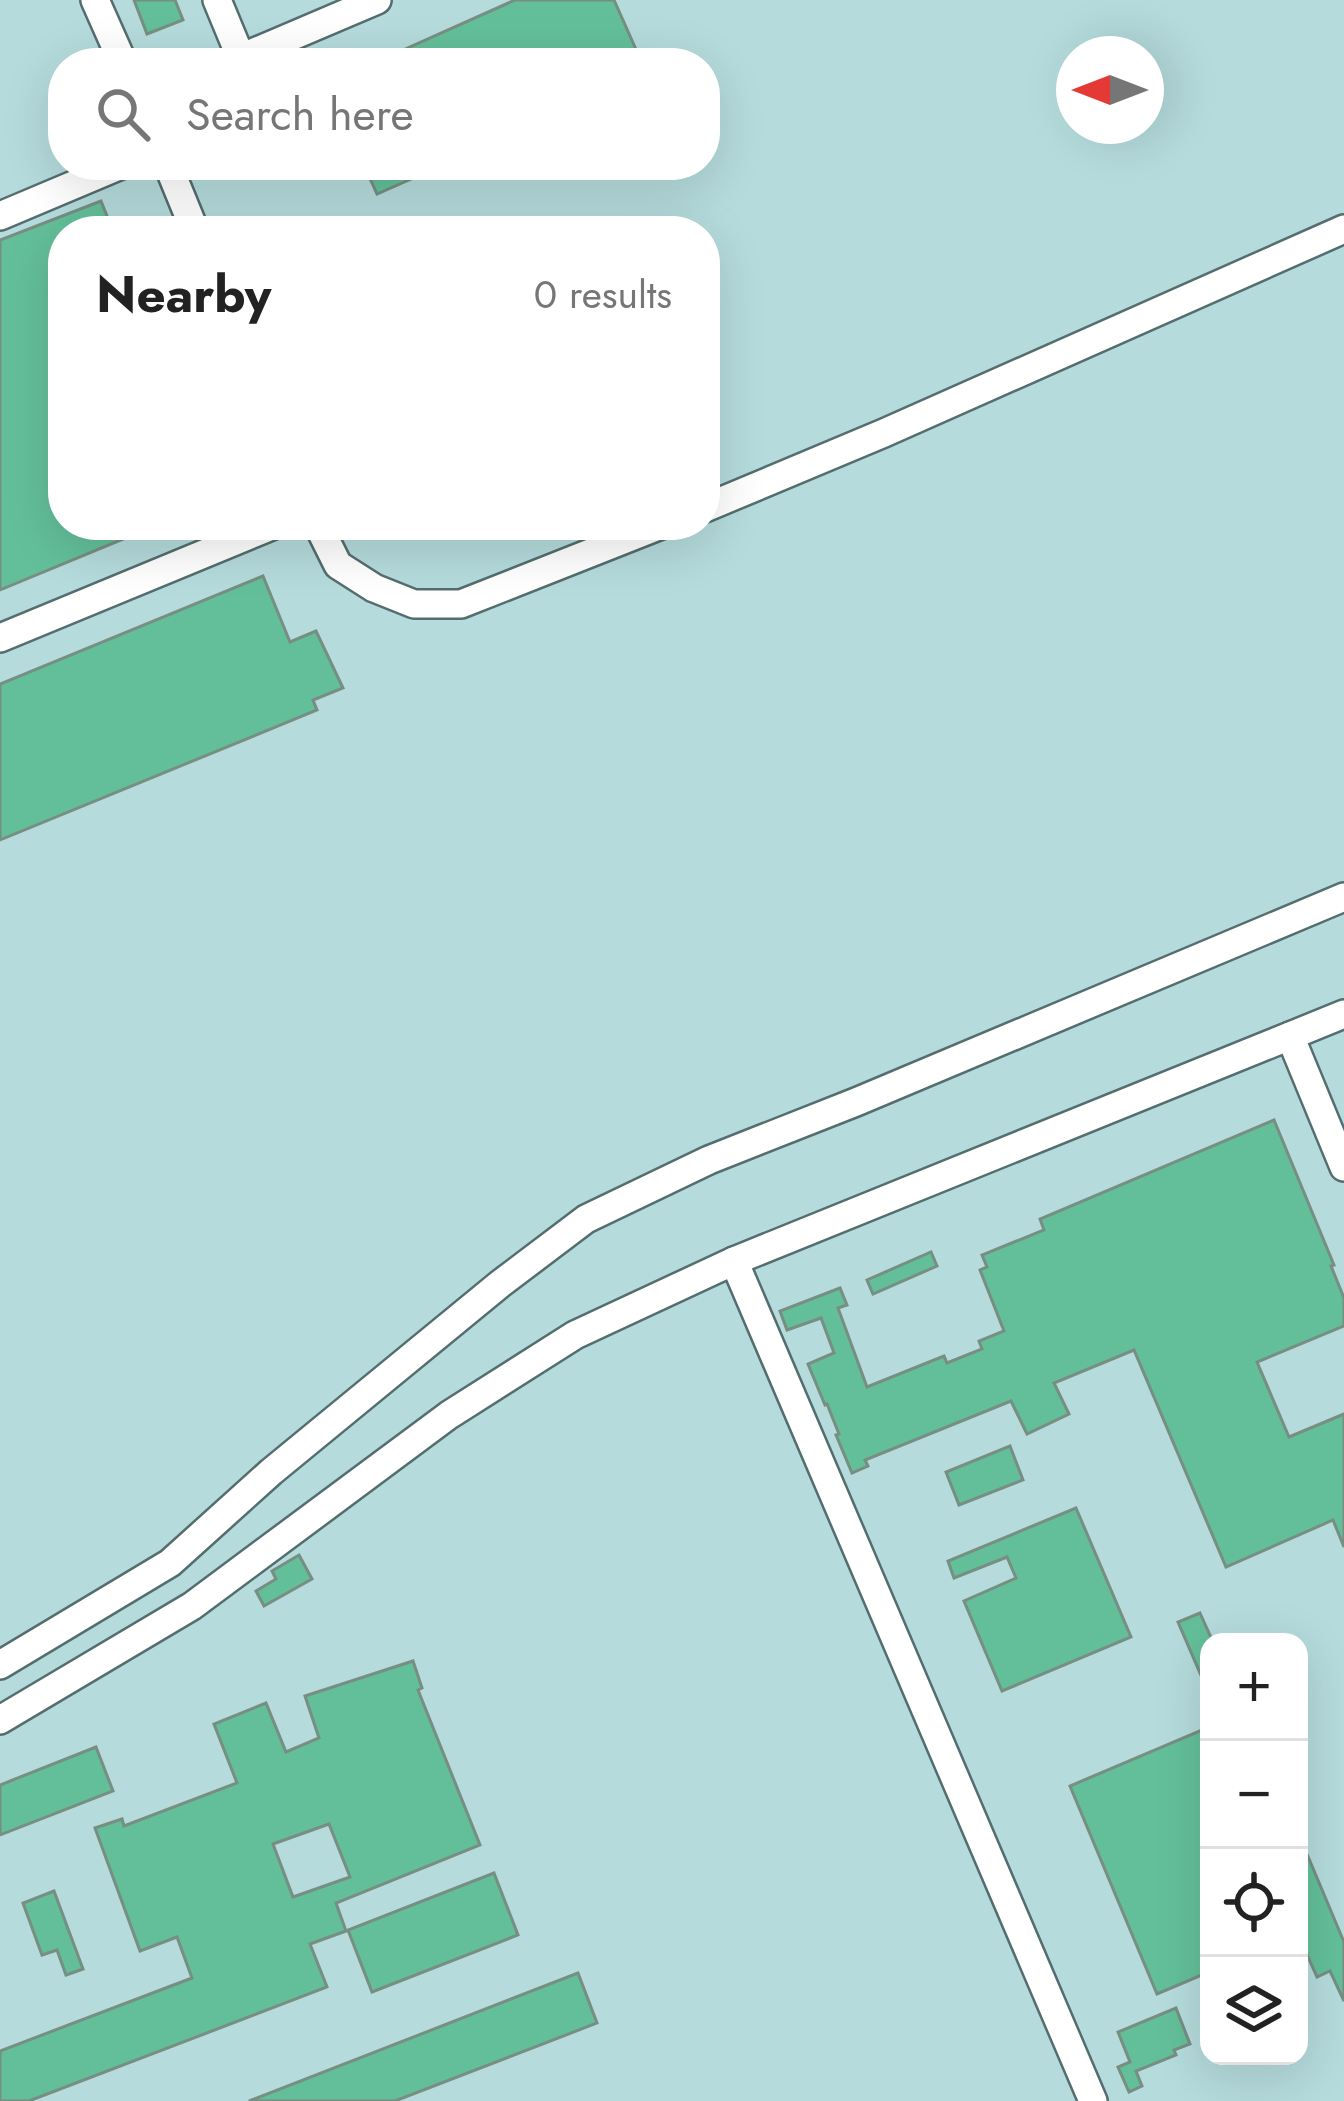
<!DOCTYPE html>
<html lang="en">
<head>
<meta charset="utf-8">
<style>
  :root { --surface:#fff; --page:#f6f6f6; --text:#222; --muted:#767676; --line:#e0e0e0 }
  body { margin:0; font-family:Jost,sans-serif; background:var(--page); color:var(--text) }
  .controls { position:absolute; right:36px; bottom:36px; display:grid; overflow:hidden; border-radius:24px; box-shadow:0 12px 48px #0002 }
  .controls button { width:108px; height:108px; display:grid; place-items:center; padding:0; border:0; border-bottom:3px solid var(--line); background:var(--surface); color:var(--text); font:60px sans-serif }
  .compass { position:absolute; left:1056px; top:36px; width:108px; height:108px; border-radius:50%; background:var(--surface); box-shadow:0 12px 48px #0002; rotate:270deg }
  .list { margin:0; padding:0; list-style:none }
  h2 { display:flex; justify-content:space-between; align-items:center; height:156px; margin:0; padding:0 48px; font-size:51px }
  h2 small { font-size:39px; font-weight:400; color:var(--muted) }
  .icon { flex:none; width:66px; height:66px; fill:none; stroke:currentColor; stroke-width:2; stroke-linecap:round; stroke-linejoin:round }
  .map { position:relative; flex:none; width:1344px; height:2101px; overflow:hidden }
  .search { position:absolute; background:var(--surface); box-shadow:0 12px 48px #0002; left:48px; top:48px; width:672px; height:132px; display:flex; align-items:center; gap:30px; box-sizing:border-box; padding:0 42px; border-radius:48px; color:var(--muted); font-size:45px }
  .panel { position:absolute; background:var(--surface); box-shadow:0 12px 48px #0002; left:48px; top:216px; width:672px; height:324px; border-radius:48px }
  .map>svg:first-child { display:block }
</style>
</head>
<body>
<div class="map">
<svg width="1344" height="2101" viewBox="0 0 1344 2101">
  <rect width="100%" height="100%" fill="#c8e5e5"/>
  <path fill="#b5dbdc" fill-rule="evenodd" d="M0 0H1344V2101H0ZM1074 54H1146V126H1074ZM63 63H705V165H63ZM63 231H705V525H63ZM1209 1642H1299V2056H1209Z"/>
  <g fill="#63bf9a" stroke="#778e83" stroke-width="3" fill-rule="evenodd">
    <polygon points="134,0 175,0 183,20 147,34"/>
    <polygon points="515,0 614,0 642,63 374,63"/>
    <polygon points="364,165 443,165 377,194"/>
    <polygon points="101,201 113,231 63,231 63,525 157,525 0,590 0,240"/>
    <polygon points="263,576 290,642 316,631 343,688 313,700 317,710 0,840 0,684"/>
    <polygon points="1274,1120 1334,1265 1331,1266 1344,1298 1344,1326 1257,1362 1289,1437 1344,1414 1344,1547 1333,1520 1226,1567 1134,1350 1054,1383 1069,1414 1027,1434 1011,1401 865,1460 868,1466 852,1473 836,1435 839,1434 827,1404 825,1405 808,1364 834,1353 821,1318 787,1330 780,1311 840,1288 847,1305 838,1308 867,1387 944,1356 947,1363 982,1349 979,1341 1004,1331 980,1270 987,1267 982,1255 1044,1230 1040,1219"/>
    <polygon points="931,1252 937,1266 873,1294 867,1280"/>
    <polygon points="1010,1446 1023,1480 959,1505 946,1472"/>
    <polygon points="1076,1508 1131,1637 1002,1691 964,1601 1016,1578 1007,1557 954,1578 948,1561"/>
    <polygon points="299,1555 312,1579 264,1606 256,1591 276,1579 272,1571"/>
    <polygon points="1200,1613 1213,1642 1209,1642 1209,1694 1178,1622"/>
    <path d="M413 1661 422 1688 418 1690 480 1845 336 1903 346 1931 310 1944 327 1987 29 2101H0V2051L192 1978 177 1937 140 1951 95 1828 122 1819 124 1826 237 1783 214 1724 266 1703 286 1752 319 1738 305 1696ZM329 1824 350 1877 293 1897 273 1844Z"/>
    <polygon points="1209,1727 1209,1972 1157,1994 1070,1786"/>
    <polygon points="96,1747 113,1791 0,1835 0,1785"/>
    <polygon points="1299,1835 1344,1942 1344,2001 1330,1971 1317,1977 1299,1937"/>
    <polygon points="494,1873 518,1935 372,1992 348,1930"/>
    <polygon points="54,1891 83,1969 66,1975 57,1950 42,1955 23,1903"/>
    <polygon points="578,1973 597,2023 395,2101 249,2101"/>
    <polygon points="1176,2008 1190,2044 1174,2050 1176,2055 1136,2071 1142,2086 1129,2092 1118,2067 1130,2062 1118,2032"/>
  </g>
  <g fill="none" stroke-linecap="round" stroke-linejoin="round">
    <defs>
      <g id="minor">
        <polyline points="95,0 123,63"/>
        <polyline points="217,0 241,58"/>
        <polyline points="229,63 377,0"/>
        <polyline points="168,165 195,231"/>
        <polyline points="0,216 121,165"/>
        <polyline points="705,508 884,433 1344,229"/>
        <polyline points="318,525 338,565 374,588 414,604 461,604 661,525"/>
        <polyline points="0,638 274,525"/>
        <polyline points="1344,1014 1290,1036 1344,1167"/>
        <polyline points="734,1261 1093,2101"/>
        <polyline points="0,1665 170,1563 271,1472 500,1284 586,1219 709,1160 856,1102 1344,897"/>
        <polyline points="0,1720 192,1606 449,1415 575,1335 734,1261 1290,1036"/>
      </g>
    </defs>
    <use href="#minor" stroke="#546d6e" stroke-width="32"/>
    <use href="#minor" stroke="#fff" stroke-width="27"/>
  </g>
</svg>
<div class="controls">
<button>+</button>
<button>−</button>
<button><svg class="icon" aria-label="locate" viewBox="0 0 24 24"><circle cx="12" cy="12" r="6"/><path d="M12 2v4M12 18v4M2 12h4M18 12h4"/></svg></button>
<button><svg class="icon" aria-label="layers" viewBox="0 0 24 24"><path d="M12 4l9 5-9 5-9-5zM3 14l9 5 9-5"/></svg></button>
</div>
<svg class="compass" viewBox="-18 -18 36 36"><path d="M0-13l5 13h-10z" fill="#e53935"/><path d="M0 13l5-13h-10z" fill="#767676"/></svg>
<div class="search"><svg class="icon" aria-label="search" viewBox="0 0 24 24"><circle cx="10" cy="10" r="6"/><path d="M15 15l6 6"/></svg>Search here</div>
<section class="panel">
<h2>Nearby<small>0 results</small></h2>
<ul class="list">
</ul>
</section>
</div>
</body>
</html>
